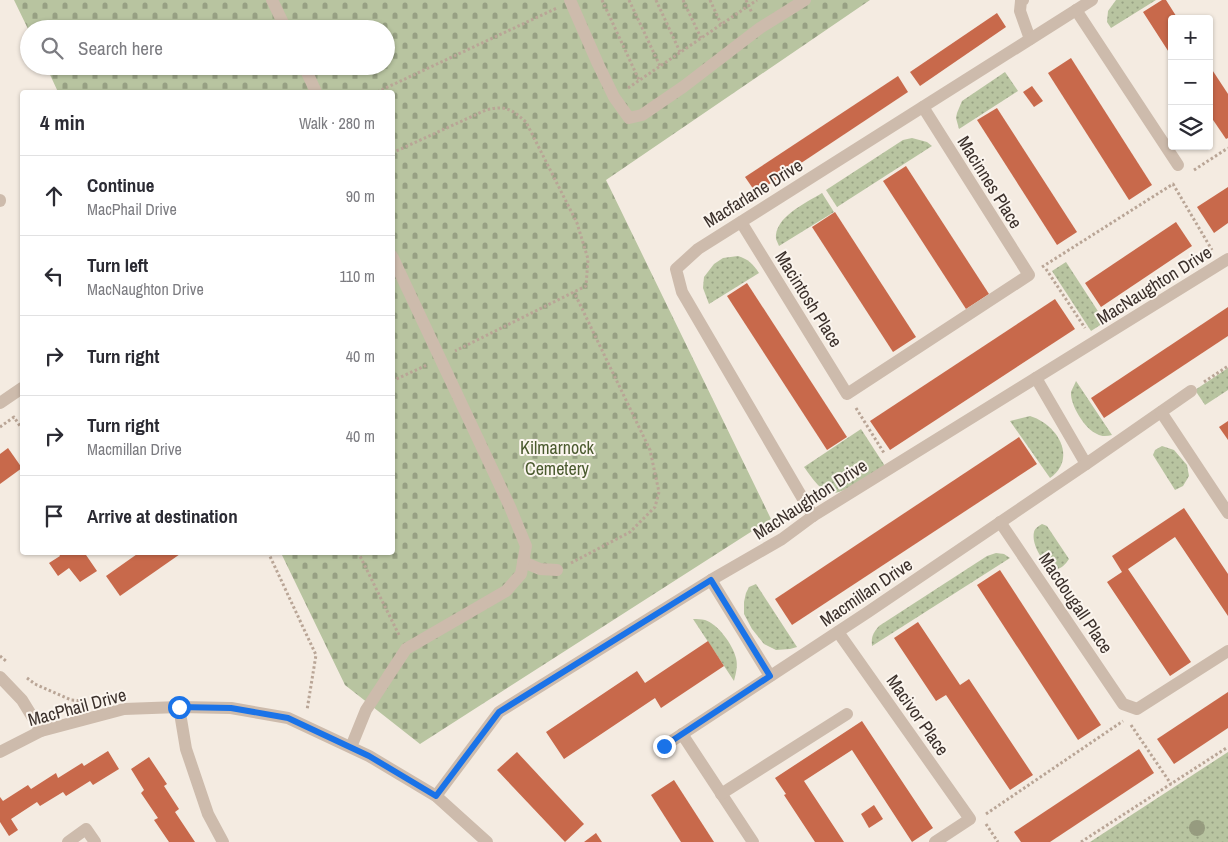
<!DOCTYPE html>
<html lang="en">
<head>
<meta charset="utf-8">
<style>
  :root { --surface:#fff; --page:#f7f7f7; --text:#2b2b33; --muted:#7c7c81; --line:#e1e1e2 }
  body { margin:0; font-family:"Archivo Narrow",sans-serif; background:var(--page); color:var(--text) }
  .controls { position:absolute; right:15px; top:15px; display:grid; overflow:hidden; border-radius:5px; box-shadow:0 1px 4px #0004 }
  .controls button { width:45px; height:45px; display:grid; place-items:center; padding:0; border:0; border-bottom:1px solid var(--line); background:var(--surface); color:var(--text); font:25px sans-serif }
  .stop { position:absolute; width:15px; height:15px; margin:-11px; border:4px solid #1a73e8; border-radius:50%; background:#fff }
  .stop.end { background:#1a73e8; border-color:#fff; box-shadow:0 1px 5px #0008 }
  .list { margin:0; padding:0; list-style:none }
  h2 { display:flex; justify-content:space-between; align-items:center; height:65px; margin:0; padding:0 20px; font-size:21px }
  h2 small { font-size:16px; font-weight:400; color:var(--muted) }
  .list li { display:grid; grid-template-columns:32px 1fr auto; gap:15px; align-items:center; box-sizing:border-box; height:80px; padding:0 20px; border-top:1px solid var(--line) }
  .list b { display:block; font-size:19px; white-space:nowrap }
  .list p { margin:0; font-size:16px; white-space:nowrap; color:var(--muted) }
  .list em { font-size:16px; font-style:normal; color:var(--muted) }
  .icon { flex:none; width:28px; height:28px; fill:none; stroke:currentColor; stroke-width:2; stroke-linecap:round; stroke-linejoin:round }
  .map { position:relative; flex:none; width:1228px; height:842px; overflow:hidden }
  .search { position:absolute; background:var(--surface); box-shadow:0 1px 4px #0004; left:20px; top:20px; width:375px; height:55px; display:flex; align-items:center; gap:12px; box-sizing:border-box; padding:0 18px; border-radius:28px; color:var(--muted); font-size:19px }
  .panel { position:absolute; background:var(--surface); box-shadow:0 1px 4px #0004; left:20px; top:90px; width:375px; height:465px; border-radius:5px }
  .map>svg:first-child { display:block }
</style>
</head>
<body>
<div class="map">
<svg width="1228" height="842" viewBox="0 0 1228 842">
  <defs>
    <pattern id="grass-dots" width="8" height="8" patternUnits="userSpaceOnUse" patternTransform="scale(1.25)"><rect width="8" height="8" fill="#b8c4a0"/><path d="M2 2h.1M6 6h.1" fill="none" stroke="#97a083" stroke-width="1.8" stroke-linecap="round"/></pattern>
    <pattern id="cemetery-stones" width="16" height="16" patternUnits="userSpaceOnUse" patternTransform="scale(1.25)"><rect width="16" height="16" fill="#b8c4a0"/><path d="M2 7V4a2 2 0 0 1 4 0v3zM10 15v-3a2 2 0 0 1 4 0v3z" fill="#97a083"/></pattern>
  </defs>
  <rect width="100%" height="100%" fill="#f4ebe1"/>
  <g fill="url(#grass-dots)">
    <polygon points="1116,0 1156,0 1111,28 1107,22 1108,11"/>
    <polygon points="1005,72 1018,91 959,129 956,118 957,113 962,101"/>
    <polygon points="912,138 927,142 932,146 837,207 826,190 903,140"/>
    <path d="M822 193 834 212 779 246C778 244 777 241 776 239 774 217 806 203 822 193Z"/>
    <path d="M738 256C748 259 753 264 759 273L709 304 703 288 704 277 714 264 723 258Z"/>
    <polygon points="1066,262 1105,322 1091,331 1052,271"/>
    <polygon points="1228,368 1228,390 1205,405 1195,390"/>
    <path d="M1076 381 1112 435C1107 436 1102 437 1097 434 1085 429 1070 405 1071 392 1072 389 1075 384 1076 381Z"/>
    <path d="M1030 416C1057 424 1078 458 1050 478L1010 421Z"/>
    <path d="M861 429 885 466C875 472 844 494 833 493 820 492 811 476 804 467Z"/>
    <polygon points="1162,446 1174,450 1187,465 1189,476 1183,486 1175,490 1153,455 1155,450"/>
    <path d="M1042 524 1047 526 1069 559C1065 565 1062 568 1055 570 1044 565 1031 545 1034 532 1035 528 1039 526 1042 524Z"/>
    <path d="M996 553 1004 554 1010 558 872 646C871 637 873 633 879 626L987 556Z"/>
    <polygon points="756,584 797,647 790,649 776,650 764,644 752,629 744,614 744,602 746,593 749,587"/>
    <path d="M693 619C697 619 701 619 705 620 718 624 733 645 736 658 738 666 736 673 734 681Z"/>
    <polygon points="1228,752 1228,842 1090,842"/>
  </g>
  <polygon fill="url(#cemetery-stones)" points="14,0 870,0 606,180 771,519 420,744 345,685 281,553 392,552 392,92 58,92 46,66 386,66 386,29 29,29 29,31"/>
  <g fill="#c8694b">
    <polygon points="1162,0 1166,0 1178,19 1172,19 1172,57 1143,12"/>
    <polygon points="997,13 1006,27 920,86 910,72"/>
    <polygon points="1071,58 1152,185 1129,200 1048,73"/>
    <polygon points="1209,65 1228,94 1228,138 1226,139 1209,114"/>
    <polygon points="898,76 908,92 756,193 745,177"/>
    <polygon points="1032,86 1043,101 1034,107 1023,92"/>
    <polygon points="997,108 1077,232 1057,245 977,120"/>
    <polygon points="906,166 989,294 966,309 883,181"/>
    <polygon points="1228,187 1228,223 1214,233 1197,207"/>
    <polygon points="835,212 916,337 893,352 812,227"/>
    <polygon points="1176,222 1192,246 1101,307 1085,283"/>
    <polygon points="747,283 847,437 827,450 727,296"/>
    <polygon points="1055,299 1075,329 890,450 870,421"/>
    <polygon points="1228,307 1228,336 1104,418 1091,398"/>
    <polygon points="1228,421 1228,440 1219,427"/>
    <polygon points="1019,437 1037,464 792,625 775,599"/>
    <polygon points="8,448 22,468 0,484 0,454"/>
    <polygon points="1184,508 1228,574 1228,616 1175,537 1128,569 1191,662 1170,676 1107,582 1122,572 1112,556"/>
    <polygon points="58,552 84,552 97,571 80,582 69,568 58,576 49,563 60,556"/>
    <polygon points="140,552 183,552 120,596 106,576"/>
    <polygon points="1000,570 1101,725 1078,740 977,585"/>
    <polygon points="918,622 960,685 969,679 1033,775 1010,790 946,695 936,701 894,638"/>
    <polygon points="708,641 724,666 661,708 655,698 564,759 546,732 637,671 645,683"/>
    <polygon points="1228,692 1228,728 1174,764 1157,739"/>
    <polygon points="862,721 933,828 912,842 852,750 804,781 844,842 815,842 784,795 786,794 775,778"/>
    <polygon points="1139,749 1154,773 1050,842 1021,842 1014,832"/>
    <polygon points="108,751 119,769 93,785 90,781 66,796 63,792 40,806 37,802 11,819 18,830 9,836 0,822 0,797 3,801 28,785 31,789 56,773 58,778 82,763 84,766"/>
    <polygon points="517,752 584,824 565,842 497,770"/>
    <polygon points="149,757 167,784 164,786 179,809 175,812 195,842 169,842 154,820 158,818 141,793 144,790 131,769"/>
    <polygon points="674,780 714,842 681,842 651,795"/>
    <polygon points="874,805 883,819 869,828 861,814"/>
    <polygon points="596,833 602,842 584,842"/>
  </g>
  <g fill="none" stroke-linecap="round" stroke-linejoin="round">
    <g stroke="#b9a596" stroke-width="3" stroke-dasharray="2.5 2.5" stroke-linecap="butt">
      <polyline points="602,0 639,80"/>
      <polyline points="629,0 660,66"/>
      <polyline points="656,0 680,52"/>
      <polyline points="683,0 701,38"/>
      <polyline points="710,0 721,24"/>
      <polyline points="746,0 752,13"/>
      <polyline points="628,88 757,0"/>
      <polyline points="377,92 557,8"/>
      <path d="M392 153 486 110C506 105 511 109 526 122L577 223 588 259 586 286 455 351"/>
      <polyline points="1194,170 1228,148"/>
      <polyline points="1042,267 1173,184 1212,250"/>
      <polyline points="1046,269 1085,328"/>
      <polyline points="392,381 427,365"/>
      <polyline points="1204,382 1228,366"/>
      <polyline points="856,408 884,453"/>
      <polyline points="0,427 14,417 22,429"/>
      <polyline points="268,552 316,655 307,710"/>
      <polyline points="358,552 399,635"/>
      <polyline points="571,563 630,532 655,507 659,492 650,450 574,292"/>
      <polyline points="0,656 6,661"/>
      <polyline points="27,678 35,684 71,700 85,701"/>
      <polyline points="1131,725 1171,784"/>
      <polyline points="986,814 1123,721"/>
      <polyline points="986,824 998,842"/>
      <polyline points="1081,842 1228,747"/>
    </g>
    <g stroke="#cdbbac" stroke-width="12">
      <polyline points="272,0 286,29"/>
      <polyline points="570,0 598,64 614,97 629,118 642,115 683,87 760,28 805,0"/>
      <polyline points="1023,0 1021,1 1020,11 1030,39"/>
      <polyline points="1076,10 1178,165"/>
      <polyline points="304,66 316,92"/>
      <polyline points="0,200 0,201"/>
      <polyline points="741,222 847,394 1029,275 923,107"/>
      <polyline points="1036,378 1086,464 1191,391"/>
      <polyline points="0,403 22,388"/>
      <polyline points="1161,412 1228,513"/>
      <polyline points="813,516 682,292 676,269 698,249 1092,0"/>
      <polyline points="1000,522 1123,704 1137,709 1228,651"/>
      <polyline points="523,562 540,569 557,570"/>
      <polyline points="711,580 770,676"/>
      <polyline points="838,632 970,819 935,842"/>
      <polyline points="0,677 22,700 41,731"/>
      <polyline points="179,707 186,749 208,814 223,842"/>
      <polyline points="682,734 753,842"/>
      <polyline points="664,746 868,612 1086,464"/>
      <polyline points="351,747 366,710 406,649 506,591 521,574 526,546 510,507 392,256"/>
      <polyline points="0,752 41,731 124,709 179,707 231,708 288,718 369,756 436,796 487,842"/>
      <polyline points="721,794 847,714"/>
      <polyline points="436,796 499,712 711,580 782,539 813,516 1228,259"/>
      <polyline points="68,842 86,829 95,842"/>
    </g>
  </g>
  <circle fill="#969b7f" cx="1197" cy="828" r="8"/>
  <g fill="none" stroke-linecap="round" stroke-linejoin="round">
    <polyline stroke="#1a73e8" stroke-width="6" points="179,707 231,708 288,718 369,756 436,796 499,712 711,580 770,676 664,746"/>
  </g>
  <g text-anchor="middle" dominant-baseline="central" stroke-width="4" stroke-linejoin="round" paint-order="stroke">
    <g font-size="18" fill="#3b302b" stroke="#fbf5ee">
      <text transform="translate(990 182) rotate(58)">Macinnes Place</text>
      <text transform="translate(753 193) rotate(-32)">Macfarlane Drive</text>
      <text transform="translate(1154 285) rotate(-32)">MacNaughton Drive</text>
      <text transform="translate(809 299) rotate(58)">Macintosh Place</text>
      <text transform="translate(810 499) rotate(-33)">MacNaughton Drive</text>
      <text transform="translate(866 592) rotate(-34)">Macmillan Drive</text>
      <text transform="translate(1076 603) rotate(56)">Macdougall Place</text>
      <text transform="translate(77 707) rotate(-15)">MacPhail Drive</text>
      <text transform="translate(918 715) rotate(55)">Macivor Place</text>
    </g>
    <g font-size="18" fill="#4a5a2e" stroke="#fbf5ee">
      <text x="557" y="447">Kilmarnock<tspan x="557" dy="21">Cemetery</tspan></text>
    </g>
  </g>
</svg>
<div class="controls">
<button>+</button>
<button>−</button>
<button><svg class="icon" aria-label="layers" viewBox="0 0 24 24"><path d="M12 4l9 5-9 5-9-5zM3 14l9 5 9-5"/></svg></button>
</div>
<div class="stop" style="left:179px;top:707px"></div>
<div class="stop end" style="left:664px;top:746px"></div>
<div class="search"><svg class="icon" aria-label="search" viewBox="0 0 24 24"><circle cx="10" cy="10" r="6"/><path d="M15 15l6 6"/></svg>Search here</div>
<section class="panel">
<h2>4 min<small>Walk · 280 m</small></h2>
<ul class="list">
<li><svg class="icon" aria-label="ahead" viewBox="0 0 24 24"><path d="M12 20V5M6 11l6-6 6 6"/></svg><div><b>Continue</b><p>MacPhail Drive</p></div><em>90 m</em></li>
<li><svg class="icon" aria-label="left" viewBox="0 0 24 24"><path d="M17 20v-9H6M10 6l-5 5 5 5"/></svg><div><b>Turn left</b><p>MacNaughton Drive</p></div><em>110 m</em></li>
<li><svg class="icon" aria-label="right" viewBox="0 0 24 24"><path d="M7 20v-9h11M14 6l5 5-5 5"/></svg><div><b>Turn right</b></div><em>40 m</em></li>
<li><svg class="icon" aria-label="right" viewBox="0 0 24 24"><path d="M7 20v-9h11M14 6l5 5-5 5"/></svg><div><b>Turn right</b><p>Macmillan Drive</p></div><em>40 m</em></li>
<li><svg class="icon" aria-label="arrive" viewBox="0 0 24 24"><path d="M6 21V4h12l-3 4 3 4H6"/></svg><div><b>Arrive at destination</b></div></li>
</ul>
</section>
</div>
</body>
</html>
